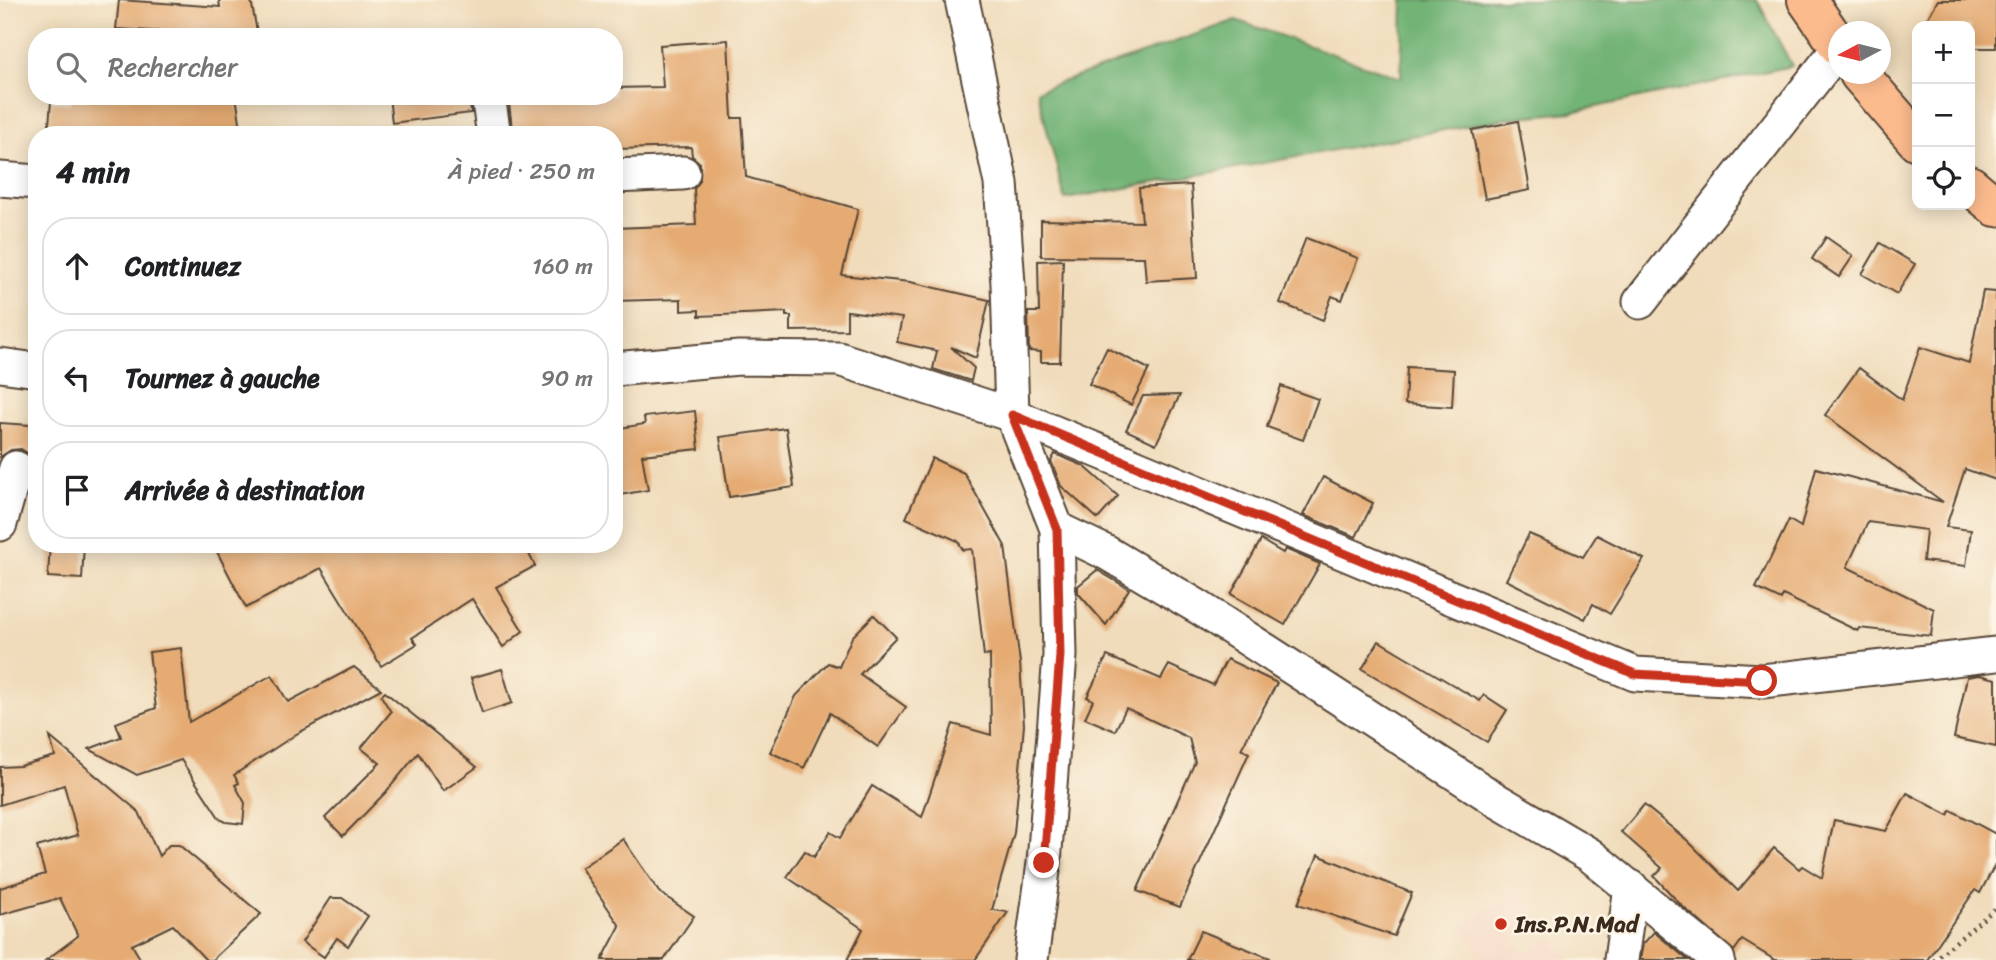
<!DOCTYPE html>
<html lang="fr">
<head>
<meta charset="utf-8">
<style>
  :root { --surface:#fff; --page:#f6f6f6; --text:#202124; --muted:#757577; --line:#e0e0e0 }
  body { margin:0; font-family:Sriracha,sans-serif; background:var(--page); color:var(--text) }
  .controls { position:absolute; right:21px; top:21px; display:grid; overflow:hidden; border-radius:14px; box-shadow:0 4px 18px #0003 }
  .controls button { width:63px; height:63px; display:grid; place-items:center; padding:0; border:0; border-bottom:2px solid var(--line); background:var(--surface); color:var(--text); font:35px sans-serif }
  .compass { position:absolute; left:1828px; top:21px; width:63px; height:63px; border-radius:50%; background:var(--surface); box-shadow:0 4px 18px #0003; rotate:263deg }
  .stop { position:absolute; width:21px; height:21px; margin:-16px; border:5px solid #c8321e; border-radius:50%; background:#fff }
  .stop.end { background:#c8321e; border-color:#fff; box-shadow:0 2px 7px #0008 }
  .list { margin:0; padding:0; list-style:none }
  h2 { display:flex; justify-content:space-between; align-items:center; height:91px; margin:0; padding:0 28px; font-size:30px }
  h2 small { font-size:23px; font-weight:400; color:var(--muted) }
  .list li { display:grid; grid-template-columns:46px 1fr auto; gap:21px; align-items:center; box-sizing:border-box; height:98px; margin:0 14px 14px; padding:0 14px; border:2px solid var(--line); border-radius:28px }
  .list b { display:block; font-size:26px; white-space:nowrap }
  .list em { font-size:23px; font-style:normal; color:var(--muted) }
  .icon { flex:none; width:38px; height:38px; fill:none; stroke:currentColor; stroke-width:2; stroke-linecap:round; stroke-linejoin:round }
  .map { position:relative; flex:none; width:1996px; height:960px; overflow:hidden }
  .search { position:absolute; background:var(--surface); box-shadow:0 4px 18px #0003; left:28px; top:28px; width:595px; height:77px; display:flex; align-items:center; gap:18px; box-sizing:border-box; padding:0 24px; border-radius:28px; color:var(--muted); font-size:26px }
  .panel { position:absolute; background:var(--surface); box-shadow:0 4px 18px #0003; left:28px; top:126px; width:595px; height:427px; border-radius:28px }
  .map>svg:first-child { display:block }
</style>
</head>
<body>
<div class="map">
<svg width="1996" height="960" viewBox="0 0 1996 960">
  <rect width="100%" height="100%" fill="#fcf5e5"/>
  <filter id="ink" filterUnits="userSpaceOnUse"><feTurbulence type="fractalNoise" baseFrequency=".0143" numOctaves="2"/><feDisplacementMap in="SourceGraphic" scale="14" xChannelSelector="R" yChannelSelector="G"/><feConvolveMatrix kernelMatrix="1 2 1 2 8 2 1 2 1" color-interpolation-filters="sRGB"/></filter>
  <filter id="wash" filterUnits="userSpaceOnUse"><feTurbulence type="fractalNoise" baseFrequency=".00686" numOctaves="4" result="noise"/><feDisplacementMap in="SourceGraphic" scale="28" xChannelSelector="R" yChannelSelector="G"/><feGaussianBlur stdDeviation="1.57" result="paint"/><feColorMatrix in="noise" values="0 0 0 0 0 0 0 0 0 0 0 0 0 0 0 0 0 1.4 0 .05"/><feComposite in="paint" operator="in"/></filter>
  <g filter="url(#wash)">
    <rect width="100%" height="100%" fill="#f0dcbb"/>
    <polygon fill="#f4d3c0" points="1518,889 1541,921 1516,939 1526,952 1552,935 1571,960 1485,960 1461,928"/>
    <polygon fill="#72b376" stroke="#566e4a" stroke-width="2" points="1403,0 1757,0 1792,66 1572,112 1510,118 1065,199 1037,91 1236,20 1401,78"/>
    <g id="blocks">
      <g fill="#e5ab73">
        <polygon points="119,0 220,7 219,0 251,0 258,37 116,29"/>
        <polygon points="1938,0 1996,0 1996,48 1970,48 1970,26 1923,26"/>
        <polygon points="728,40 732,118 742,118 746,177 858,209 842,275 910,282 989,300 976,358 951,347 974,368 971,381 933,369 937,351 897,342 902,318 847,311 847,330 791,331 791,316 786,316 786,312 699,316 699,310 681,311 681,299 614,301 614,228 696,225 694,189 700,181 700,163 692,156 691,147 614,149 614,135 513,135 508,96 614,96 614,88 663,87 660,45"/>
        <polygon points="71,96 116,99 116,96 236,96 242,135 48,135 51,102 70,104"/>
        <polygon points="389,96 469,96 471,113 392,123"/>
        <polygon points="1518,121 1530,190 1485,199 1472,130"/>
        <polygon points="1191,185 1197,278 1146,281 1144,257 1041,256 1041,220 1142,222 1139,188"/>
        <polygon points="1826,237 1853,256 1839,277 1812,259"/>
        <polygon points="1306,238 1358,258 1342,300 1332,296 1323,320 1280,303"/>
        <polygon points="1880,243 1915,264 1897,294 1862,274"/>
        <polygon points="1063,260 1060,362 1041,362 1041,352 1029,351 1028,312 1039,312 1038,261"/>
        <polygon points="1983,291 1996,292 1996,480 1965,469 1946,527 1971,530 1966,566 1923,561 1926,530 1868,522 1847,567 1934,609 1931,636 1859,628 1858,631 1783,595 1781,600 1756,588 1789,520 1801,527 1816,468 1943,502 1825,415 1859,368 1902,400 1920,347 1969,363"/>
        <polygon points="1107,348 1149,369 1131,405 1089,384"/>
        <polygon points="1407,367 1454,370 1452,407 1405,404"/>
        <polygon points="1281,386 1318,399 1303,440 1267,427"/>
        <polygon points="1180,395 1156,444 1126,430 1143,396"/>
        <polygon points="695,411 699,449 642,455 648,490 614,496 614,429 645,424 644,417"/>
        <polygon points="0,423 30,425 30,431 37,430 37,459 21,449 11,450 0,457"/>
        <polygon points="786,428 794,487 729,497 720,437"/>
        <polygon points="1055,454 1084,466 1118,496 1098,519 1061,486 1051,461"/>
        <polygon points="932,458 964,473 1005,546 1020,663 1024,725 1014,833 992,910 1008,912 975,960 847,960 863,929 787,877 805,851 814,857 830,832 840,838 872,786 922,817 953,724 991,735 990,655 984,656 972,549 963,550 958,541 906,518"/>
        <polygon points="1323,477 1373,503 1356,537 1303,515"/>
        <polygon points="1529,534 1583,557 1597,535 1644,559 1610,614 1593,604 1585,619 1506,580"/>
        <polygon points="1261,540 1283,553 1285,549 1320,564 1285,625 1231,594"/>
        <polygon points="50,544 84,544 82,579 48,577"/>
        <polygon points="213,544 524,544 535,566 496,587 523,631 503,647 472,599 412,638 417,644 381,666 321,568 246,608"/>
        <polygon points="1097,570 1129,589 1106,625 1078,593 1078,586"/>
        <polygon points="874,615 896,637 860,674 906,707 878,747 830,713 804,768 770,752 796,696 828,663 839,667 852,637"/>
        <polygon points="1379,641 1480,701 1484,695 1507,710 1487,742 1362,669"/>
        <polygon points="181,648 189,722 272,675 288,702 354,667 381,689 298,733 234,775 239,783 235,785 245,803 243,824 226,822 220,819 181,760 137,775 89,749 121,737 116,723 156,708 149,652"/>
        <polygon points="1107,656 1161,679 1169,665 1213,685 1227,659 1277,683 1241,749 1249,753 1180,907 1137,891 1195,762 1189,738 1126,708 1115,731 1085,718 1093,700 1087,697"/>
        <polygon points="502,669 512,703 482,713 471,678"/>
        <polygon points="1979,675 1996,679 1996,747 1954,738 1967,677"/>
        <polygon points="385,692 477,767 443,791 418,753 386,792 343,836 325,818 380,763 361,748 391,712 381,696"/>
        <polygon points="50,737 139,812 159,856 169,845 179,845 261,914 212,960 206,960 173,925 132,945 141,960 46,960 78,936 60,898 0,915 0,888 45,874 37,847 78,835 64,785 0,805 0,767 20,766 55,756"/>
        <polygon points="1907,793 1948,815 1951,810 1996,834 1996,863 1980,893 1975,890 1927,960 1775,960 1742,940 1734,951 1681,905 1654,876 1662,868 1621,832 1644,805 1688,841 1738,891 1774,848 1799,869 1802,866 1822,878 1834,820 1886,831"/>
        <polygon points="623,839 659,892 694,916 664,960 602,960 620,926 581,868"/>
        <polygon points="1318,855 1412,893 1394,936 1298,904"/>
        <polygon points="331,898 342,898 368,916 348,946 337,938 324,957 302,942"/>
        <polygon points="1201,931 1270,958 1270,960 1187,960"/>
        <polygon points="1654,932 1688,960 1640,960 1643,944"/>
      </g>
    </g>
  </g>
  <g filter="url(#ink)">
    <use href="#blocks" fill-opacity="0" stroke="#564536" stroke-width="2"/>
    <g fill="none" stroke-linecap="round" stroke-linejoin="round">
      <defs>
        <g id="minor">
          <polyline points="962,0 1001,183 1008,284 1012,415 1057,529 1060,655 1044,863 1031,960"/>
          <polyline points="488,96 494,135"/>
          <polyline points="614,176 683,173"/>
          <polyline points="0,179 37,182"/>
          <polyline points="1640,302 1839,48"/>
          <polyline points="0,365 37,370"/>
          <polyline points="614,369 739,358 839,359 1012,415 1635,674 1762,681 1996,654"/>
          <polyline points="0,524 16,468"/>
          <polyline points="1057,529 1107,553 1200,608 1498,801 1590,855 1718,960"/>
          <polyline points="1621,960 1631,887"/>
        </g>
        <g id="major">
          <polyline points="1807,0 1839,46"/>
          <polyline points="1859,74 1917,141"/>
          <polyline points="1970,185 1996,207"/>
        </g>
      </defs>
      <use href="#minor" stroke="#564536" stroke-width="37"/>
      <use href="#major" stroke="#564536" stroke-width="42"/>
      <polyline stroke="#564536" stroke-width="4.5" stroke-dasharray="2 5" stroke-linecap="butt" points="1934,960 1996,908"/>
      <use href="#minor" stroke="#fff" stroke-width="33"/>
      <use href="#major" stroke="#fbbb8d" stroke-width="38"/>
    </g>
  </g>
  <g fill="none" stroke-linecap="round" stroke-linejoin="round" filter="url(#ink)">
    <polyline stroke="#c8321e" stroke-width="9" points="1044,863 1060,655 1057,529 1012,415 1635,674 1762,681"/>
  </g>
  <circle fill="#c8321e" stroke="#fcf5e5" stroke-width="2.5" cx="1501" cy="924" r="7"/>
  <g text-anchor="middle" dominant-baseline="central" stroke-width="5" stroke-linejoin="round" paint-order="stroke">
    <g font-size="23" font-weight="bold" fill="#3b2a1e" stroke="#fcf5e5" text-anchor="start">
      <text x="1515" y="924">Ins.P.N.Mad</text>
    </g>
  </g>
</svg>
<div class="controls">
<button>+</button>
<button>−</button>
<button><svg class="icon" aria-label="locate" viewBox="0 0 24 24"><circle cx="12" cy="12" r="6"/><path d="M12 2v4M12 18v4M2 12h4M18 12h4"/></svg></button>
</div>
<svg class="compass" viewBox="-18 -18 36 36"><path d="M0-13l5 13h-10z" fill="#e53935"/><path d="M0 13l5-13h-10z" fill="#757577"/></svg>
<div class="stop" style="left:1762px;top:681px"></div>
<div class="stop end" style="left:1044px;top:863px"></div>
<div class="search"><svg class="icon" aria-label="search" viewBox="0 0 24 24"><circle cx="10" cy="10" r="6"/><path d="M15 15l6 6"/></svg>Rechercher</div>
<section class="panel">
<h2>4 min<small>À pied · 250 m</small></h2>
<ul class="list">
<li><svg class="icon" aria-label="ahead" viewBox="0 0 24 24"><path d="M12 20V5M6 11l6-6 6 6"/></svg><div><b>Continuez</b></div><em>160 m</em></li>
<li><svg class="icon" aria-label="left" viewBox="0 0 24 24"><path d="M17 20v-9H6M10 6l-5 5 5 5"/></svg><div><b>Tournez à gauche</b></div><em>90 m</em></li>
<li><svg class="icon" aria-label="arrive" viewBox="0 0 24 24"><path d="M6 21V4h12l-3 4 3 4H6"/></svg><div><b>Arrivée à destination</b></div></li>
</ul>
</section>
</div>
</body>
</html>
